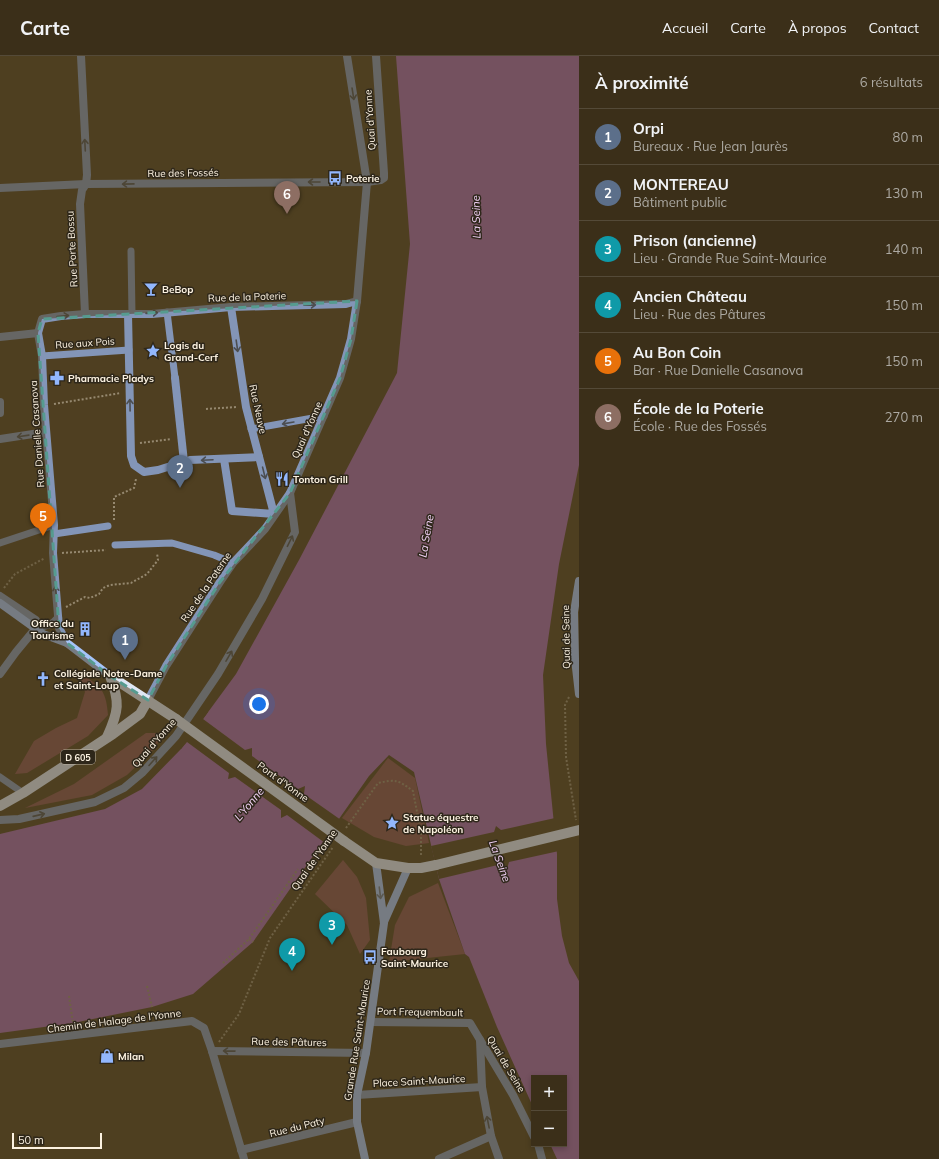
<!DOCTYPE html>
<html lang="fr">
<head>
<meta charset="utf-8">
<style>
  :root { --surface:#3b2f19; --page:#463b26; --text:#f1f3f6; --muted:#aca9a2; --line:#544a38; --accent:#8c9099 }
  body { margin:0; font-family:Mulish,sans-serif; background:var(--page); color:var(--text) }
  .controls { position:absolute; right:12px; bottom:12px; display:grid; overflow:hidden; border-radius:0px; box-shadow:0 2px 6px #0003 }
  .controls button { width:36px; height:36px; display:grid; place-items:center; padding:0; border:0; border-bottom:1px solid var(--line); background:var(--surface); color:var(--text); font:20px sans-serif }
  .scale { position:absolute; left:12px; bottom:10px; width:90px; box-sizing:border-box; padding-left:4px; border:2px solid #fcf2e1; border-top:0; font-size:11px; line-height:14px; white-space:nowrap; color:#fcf2e1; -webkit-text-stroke:3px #2e271a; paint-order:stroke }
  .you { position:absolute; left:259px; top:648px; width:14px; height:14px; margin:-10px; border:3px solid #fff; border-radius:50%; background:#1a73e8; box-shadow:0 0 0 6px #1a73e833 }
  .badge { display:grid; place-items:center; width:26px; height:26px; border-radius:50%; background:var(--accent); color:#fff; font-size:13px; font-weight:700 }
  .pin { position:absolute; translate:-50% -33px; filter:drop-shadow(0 1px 2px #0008) }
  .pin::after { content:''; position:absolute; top:21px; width:14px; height:12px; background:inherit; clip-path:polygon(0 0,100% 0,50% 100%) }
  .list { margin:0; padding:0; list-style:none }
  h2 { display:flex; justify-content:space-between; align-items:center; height:52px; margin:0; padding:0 16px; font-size:17px }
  h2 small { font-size:13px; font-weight:400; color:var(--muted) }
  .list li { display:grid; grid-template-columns:26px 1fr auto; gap:12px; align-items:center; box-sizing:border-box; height:56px; padding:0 16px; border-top:1px solid var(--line) }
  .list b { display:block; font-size:15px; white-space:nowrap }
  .list p { margin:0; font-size:13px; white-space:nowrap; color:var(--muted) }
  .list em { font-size:13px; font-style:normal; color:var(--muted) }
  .map { position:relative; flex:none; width:579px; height:1103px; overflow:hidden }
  header { display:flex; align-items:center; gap:24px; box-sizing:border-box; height:56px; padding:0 20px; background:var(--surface); border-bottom:1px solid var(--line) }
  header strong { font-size:19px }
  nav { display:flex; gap:22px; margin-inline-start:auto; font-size:14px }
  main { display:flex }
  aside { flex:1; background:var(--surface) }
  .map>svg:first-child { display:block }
</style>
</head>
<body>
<header>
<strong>Carte</strong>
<nav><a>Accueil</a><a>Carte</a><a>À propos</a><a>Contact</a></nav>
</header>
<main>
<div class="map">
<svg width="579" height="1103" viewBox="0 0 579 1103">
  <rect width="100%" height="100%" fill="#4f3f21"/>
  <g fill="#86504e">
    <path d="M77 615C99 630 106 631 108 659L88 680 27 717 15 718 34 685 56 672 77 662 85 636Z"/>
    <polygon points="146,677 162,677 156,691 127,719 92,739 25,752 74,728"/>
    <polygon points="388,702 415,722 429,787 406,790 374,781 342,762"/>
    <polygon points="343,804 357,821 366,842 370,884 360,898 347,869 315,838"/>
    <polygon points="438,827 465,898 389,906 395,869 409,841"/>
  </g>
  <polygon fill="#a266aa" points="396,0 579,0 579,409 559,508 543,619 546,688 557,798 557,843 562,880 569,907 579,925 579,1103 557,1103 550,1088 564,1088 564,1022 534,1022 534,1053 497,971 469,901 465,898 439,823 414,716 389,699 369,720 253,886 193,938 152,951 73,967 0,977 0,778 105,753 142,733 181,693 236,618 299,504 397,317 410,188"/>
  <g fill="#4f3f21">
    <polygon points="206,655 208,656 203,663 245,694 252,692 252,700 298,733 305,730 304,738 341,764 325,787 287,759 281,762 281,754 235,721 228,723 229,717 187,686 181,693 179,692"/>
    <polygon points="555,762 559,795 509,806 507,813 502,808 439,823 431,790 494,776 496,770 501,774"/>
  </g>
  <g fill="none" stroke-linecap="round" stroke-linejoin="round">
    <g stroke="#968970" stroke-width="2" stroke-dasharray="2 2" stroke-linecap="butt">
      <polyline points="54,348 121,337"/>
      <polyline points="206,353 237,351"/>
      <polyline points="140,387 171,383"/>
      <polyline points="114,464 114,441 134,432 136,423"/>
      <polyline points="62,497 106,494"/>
      <polyline points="4,532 15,518 45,502"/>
      <polyline points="66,551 85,541 90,542 99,538 103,532 110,529 131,527 147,518 158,504 157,497"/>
      <polyline points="569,641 565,649 566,701 576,764"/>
      <path d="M346 772 378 727C396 723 398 724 413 735L421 777V801"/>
      <polyline points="249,883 253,886"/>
      <polyline points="223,907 249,883 298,813"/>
      <polyline points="147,930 152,951"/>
      <polyline points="69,940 73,967"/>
      <polyline points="219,986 239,958 270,882 333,791"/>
    </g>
    <g stroke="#8395b7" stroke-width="7">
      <polyline points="131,195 132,258"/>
      <polyline points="167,256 175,322"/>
      <polyline points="42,300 129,294"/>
      <polyline points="251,373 324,360"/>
      <polyline points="54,478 108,470"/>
      <polyline points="0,487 54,469"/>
      <polyline points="115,489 172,487 214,499 233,507"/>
      <polyline points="0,721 23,737"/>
    </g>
    <g stroke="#8395b7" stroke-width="8">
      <polyline points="81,0 87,119 86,128 82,134 80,148 85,258"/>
      <polyline points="0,132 86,128 367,126 381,124 384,122 384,117 376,0"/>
      <polyline points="128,258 131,400 134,409 144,416 158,414 190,404 259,401"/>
      <polyline points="0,281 38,277"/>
      <polyline points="175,322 184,406"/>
      <polyline points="0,346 0,357"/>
      <polyline points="0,383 46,376"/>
      <polyline points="224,403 232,455 274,458 246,351 231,251"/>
      <polyline points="0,540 36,564 35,573 16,596 0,618"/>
      <polyline points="35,573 53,567 58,562"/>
      <polyline points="67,587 59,572 53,497 54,469 44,349 42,300 38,277 42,263 61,260 85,258 152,258 231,251 346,248 357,245"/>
      <polyline points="148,644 166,610 220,526 233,507 265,473 290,437"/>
      <polyline points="0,764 19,763 95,746 124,732 142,717 176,680 218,618 262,543 295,476 290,437 340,322 351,283 357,245 367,126 347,0"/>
      <polyline points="371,966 470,967 513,1039 534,1081"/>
      <polyline points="480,984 482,1031 491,1080 499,1103"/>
      <polyline points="0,988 192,965 204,972 212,995 244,1103"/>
      <polyline points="212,995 366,997"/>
      <polyline points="357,1039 482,1031"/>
      <polyline points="538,1088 542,1103"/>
      <polyline points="241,1094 357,1066"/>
      <polyline points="439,1103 491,1080"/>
    </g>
    <g stroke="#a6c4f9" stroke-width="8">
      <polyline points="579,525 574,556 575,603 579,638"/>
      <polyline points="0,547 43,578 67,587 110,620"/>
      <polyline points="384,866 408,812"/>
      <polyline points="365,1103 357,1066 357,1039 366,997 384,867 376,807"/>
    </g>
    <g stroke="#dfe7f5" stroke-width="10">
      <polyline points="110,620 176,663"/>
      <path d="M107 681C119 655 120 646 110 620"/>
      <polyline points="0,750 23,737 113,678 140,658 148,644"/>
      <polyline points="344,785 376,807 408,812 421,812 436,809"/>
    </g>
    <g stroke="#dfe7f5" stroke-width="10">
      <polyline points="176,663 344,785"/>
      <polyline points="436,809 579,774"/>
    </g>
  </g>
  <defs><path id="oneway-shaft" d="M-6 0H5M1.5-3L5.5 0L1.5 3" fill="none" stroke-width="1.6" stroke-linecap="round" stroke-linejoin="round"/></defs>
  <g stroke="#4c4e51">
    <use href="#oneway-shaft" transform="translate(353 38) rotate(81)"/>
    <use href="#oneway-shaft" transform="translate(85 89) rotate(-93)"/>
    <use href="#oneway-shaft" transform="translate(314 126) rotate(180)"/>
    <use href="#oneway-shaft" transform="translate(128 128) rotate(179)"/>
    <use href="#oneway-shaft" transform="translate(310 249) rotate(-2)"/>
    <use href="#oneway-shaft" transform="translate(152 257) rotate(-4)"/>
    <use href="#oneway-shaft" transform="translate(63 260) rotate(-6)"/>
    <use href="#oneway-shaft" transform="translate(237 290) rotate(82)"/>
    <use href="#oneway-shaft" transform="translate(130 349) rotate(-91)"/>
    <use href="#oneway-shaft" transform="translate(288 367) rotate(170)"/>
    <use href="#oneway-shaft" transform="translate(23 380) rotate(172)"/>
    <use href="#oneway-shaft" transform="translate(207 404) rotate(177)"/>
    <use href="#oneway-shaft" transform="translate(264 417) rotate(76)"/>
    <use href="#oneway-shaft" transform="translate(290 485) rotate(-64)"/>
    <use href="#oneway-shaft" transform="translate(56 536) rotate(-95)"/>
    <use href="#oneway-shaft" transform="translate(229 600) rotate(-60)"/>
    <use href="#oneway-shaft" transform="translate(153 705) rotate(-48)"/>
    <use href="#oneway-shaft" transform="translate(39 759) rotate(-13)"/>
    <use href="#oneway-shaft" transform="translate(229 995) rotate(-179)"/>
    <use href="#oneway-shaft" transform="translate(488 1066) rotate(-101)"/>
  </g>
  <use stroke="#6a768a" href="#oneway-shaft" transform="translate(380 837) rotate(83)"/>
  <path d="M0 0H579V1103H0ZM357 245 351 283 340 322 290 437 220 526 166 610 148 644 110 620 67 587 59 572 38 277 42 263Z" fill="#4f3f21" fill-opacity=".55" fill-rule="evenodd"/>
  <path fill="none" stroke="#569b90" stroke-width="3" stroke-dasharray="8 5" stroke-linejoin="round" d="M357 245 351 283 340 322 290 437 220 526 166 610 148 644 110 620 67 587 59 572 38 277 42 263Z"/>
  <defs>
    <symbol id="bus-bare" viewBox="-9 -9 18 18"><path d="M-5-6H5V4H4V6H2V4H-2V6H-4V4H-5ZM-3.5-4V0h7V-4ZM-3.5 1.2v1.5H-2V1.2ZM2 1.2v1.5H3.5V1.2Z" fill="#92b7fd" stroke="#2e271a" stroke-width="2.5" paint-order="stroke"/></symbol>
    <symbol id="bar-bare" viewBox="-9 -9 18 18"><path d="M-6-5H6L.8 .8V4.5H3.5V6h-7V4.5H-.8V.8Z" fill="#92b7fd" stroke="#2e271a" stroke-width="2.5" paint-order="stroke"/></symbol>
    <symbol id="sight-bare" viewBox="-9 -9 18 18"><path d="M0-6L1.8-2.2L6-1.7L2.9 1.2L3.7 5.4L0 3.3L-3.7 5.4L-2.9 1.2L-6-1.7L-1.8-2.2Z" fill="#92b7fd" stroke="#2e271a" stroke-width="2.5" paint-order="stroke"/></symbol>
    <symbol id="pharmacy-bare" viewBox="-9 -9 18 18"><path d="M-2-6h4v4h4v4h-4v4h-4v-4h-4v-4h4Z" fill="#92b7fd" stroke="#2e271a" stroke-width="2.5" paint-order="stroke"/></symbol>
    <symbol id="restaurant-bare" viewBox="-9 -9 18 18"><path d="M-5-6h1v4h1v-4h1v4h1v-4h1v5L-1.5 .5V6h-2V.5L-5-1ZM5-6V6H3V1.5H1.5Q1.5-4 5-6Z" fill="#92b7fd" stroke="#2e271a" stroke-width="2.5" paint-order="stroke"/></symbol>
    <symbol id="building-bare" viewBox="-9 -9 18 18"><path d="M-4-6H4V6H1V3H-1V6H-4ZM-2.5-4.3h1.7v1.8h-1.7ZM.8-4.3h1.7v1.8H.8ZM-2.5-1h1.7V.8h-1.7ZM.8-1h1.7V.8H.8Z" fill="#92b7fd" stroke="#2e271a" stroke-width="2.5" paint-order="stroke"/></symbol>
    <symbol id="church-bare" viewBox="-9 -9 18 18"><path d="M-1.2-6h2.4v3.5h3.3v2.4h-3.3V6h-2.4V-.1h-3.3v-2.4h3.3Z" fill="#92b7fd" stroke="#2e271a" stroke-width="2.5" paint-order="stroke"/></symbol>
    <symbol id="shop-bare" viewBox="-9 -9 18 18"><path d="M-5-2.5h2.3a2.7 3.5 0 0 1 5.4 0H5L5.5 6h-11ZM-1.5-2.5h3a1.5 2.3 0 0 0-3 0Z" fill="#92b7fd" stroke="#2e271a" stroke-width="2.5" paint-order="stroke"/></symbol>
  </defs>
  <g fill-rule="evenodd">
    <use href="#bus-bare" x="325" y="112" width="20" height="20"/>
    <use href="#bar-bare" x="141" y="223" width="20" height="20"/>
    <use href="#sight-bare" x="143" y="285" width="20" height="20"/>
    <use href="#pharmacy-bare" x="47" y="312" width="20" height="20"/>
    <use href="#restaurant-bare" x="272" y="413" width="20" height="20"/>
    <use href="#building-bare" x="75" y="563" width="20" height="20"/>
    <use href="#church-bare" x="33" y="613" width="20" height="20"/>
    <use href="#sight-bare" x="382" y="757" width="20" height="20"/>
    <use href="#bus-bare" x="360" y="891" width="20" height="20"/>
    <use href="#shop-bare" x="97" y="990" width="20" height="20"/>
  </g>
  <g text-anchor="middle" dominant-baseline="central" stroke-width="3" stroke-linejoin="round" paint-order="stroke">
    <rect fill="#2e271a" stroke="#beb5a5" stroke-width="1" x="61" y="694" width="34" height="14" rx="3"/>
    <g font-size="9" font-weight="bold" fill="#fcf2e1">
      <text x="78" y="701">D 605</text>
    </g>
    <g font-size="10" fill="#fcf2e1" stroke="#2e271a">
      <text transform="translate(370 64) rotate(-94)">Quai d'Yonne</text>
      <text transform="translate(183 117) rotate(-1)">Rue des Fossés</text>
      <text transform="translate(72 193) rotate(-93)">Rue Porte Bossu</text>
      <text transform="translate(247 241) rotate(-2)">Rue de la Poterie</text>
      <text transform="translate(85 287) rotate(-4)">Rue aux Pois</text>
      <text transform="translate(258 353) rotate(78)">Rue Neuve</text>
      <text transform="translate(307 374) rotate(-66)">Quai d'Yonne</text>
      <text transform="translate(37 378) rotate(-94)">Rue Danielle Casanova</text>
      <text transform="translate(206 531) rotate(-56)">Rue de la Poterne</text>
      <text transform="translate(566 581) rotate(-91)">Quai de Seine</text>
      <text transform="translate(154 687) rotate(-49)">Quai d'Yonne</text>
      <text transform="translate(283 726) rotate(36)">Pont d'Yonne</text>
      <text transform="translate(314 804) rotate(-55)">Quai de l'Yonne</text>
      <text transform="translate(420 956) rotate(1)">Port Frequembault</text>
      <text transform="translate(114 965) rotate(-7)">Chemin de Halage de l'Yonne</text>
      <text transform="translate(357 984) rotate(-81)">Grande Rue Saint-Maurice</text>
      <text transform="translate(289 986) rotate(1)">Rue des Pâtures</text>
      <text transform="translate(506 1008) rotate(59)">Quai de Seine</text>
      <text transform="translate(419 1025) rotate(-3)">Place Saint-Maurice</text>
      <text transform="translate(297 1071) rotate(-14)">Rue du Paty</text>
    </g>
    <g font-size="10" font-weight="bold" fill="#fcf2e1" stroke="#2e271a" text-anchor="start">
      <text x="346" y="122">Poterie</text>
      <text x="162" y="233">BeBop</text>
      <text x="164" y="289">Logis du<tspan x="164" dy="12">Grand-Cerf</tspan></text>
      <text x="68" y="322">Pharmacie Pladys</text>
      <text x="293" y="423">Tonton Grill</text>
      <text x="74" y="567" text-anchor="end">Office du<tspan x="74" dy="12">Tourisme</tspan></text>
      <text x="54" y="617">Collégiale Notre-Dame<tspan x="54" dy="12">et Saint-Loup</tspan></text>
      <text x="403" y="761">Statue équestre<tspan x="403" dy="12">de Napoléon</tspan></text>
      <text x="381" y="895">Faubourg<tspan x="381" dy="12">Saint-Maurice</tspan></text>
      <text x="118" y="1000">Milan</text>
    </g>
    <g font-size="11" font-style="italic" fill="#f3d2f7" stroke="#2e271a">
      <text transform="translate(476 161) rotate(-91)">La Seine</text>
      <text transform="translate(426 480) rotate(-80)">La Seine</text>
      <text transform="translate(249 748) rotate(-50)">L'Yonne</text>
      <text transform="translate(500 805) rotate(70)">La Seine</text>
    </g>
  </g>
</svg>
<div class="controls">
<button>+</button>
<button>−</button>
</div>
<div class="scale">50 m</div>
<div class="you"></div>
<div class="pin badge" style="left:125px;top:604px;background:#5c6f8a">1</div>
<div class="pin badge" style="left:180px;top:432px;background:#5c6f8a">2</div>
<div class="pin badge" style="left:332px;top:889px;background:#0f9aa8">3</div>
<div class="pin badge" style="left:292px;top:915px;background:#0f9aa8">4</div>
<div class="pin badge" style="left:43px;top:480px;background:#e8710a">5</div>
<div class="pin badge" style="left:287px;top:158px;background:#8d6e63">6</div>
</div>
<aside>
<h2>À proximité<small>6 résultats</small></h2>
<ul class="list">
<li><span class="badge" style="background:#5c6f8a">1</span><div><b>Orpi</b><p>Bureaux · Rue Jean Jaurès</p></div><em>80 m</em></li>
<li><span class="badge" style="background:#5c6f8a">2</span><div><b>MONTEREAU</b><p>Bâtiment public</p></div><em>130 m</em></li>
<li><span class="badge" style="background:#0f9aa8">3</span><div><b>Prison (ancienne)</b><p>Lieu · Grande Rue Saint-Maurice</p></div><em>140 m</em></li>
<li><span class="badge" style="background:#0f9aa8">4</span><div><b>Ancien Château</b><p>Lieu · Rue des Pâtures</p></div><em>150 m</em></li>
<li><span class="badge" style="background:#e8710a">5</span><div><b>Au Bon Coin</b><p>Bar · Rue Danielle Casanova</p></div><em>150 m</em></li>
<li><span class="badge" style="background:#8d6e63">6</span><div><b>École de la Poterie</b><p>École · Rue des Fossés</p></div><em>270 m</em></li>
</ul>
</aside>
</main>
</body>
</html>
